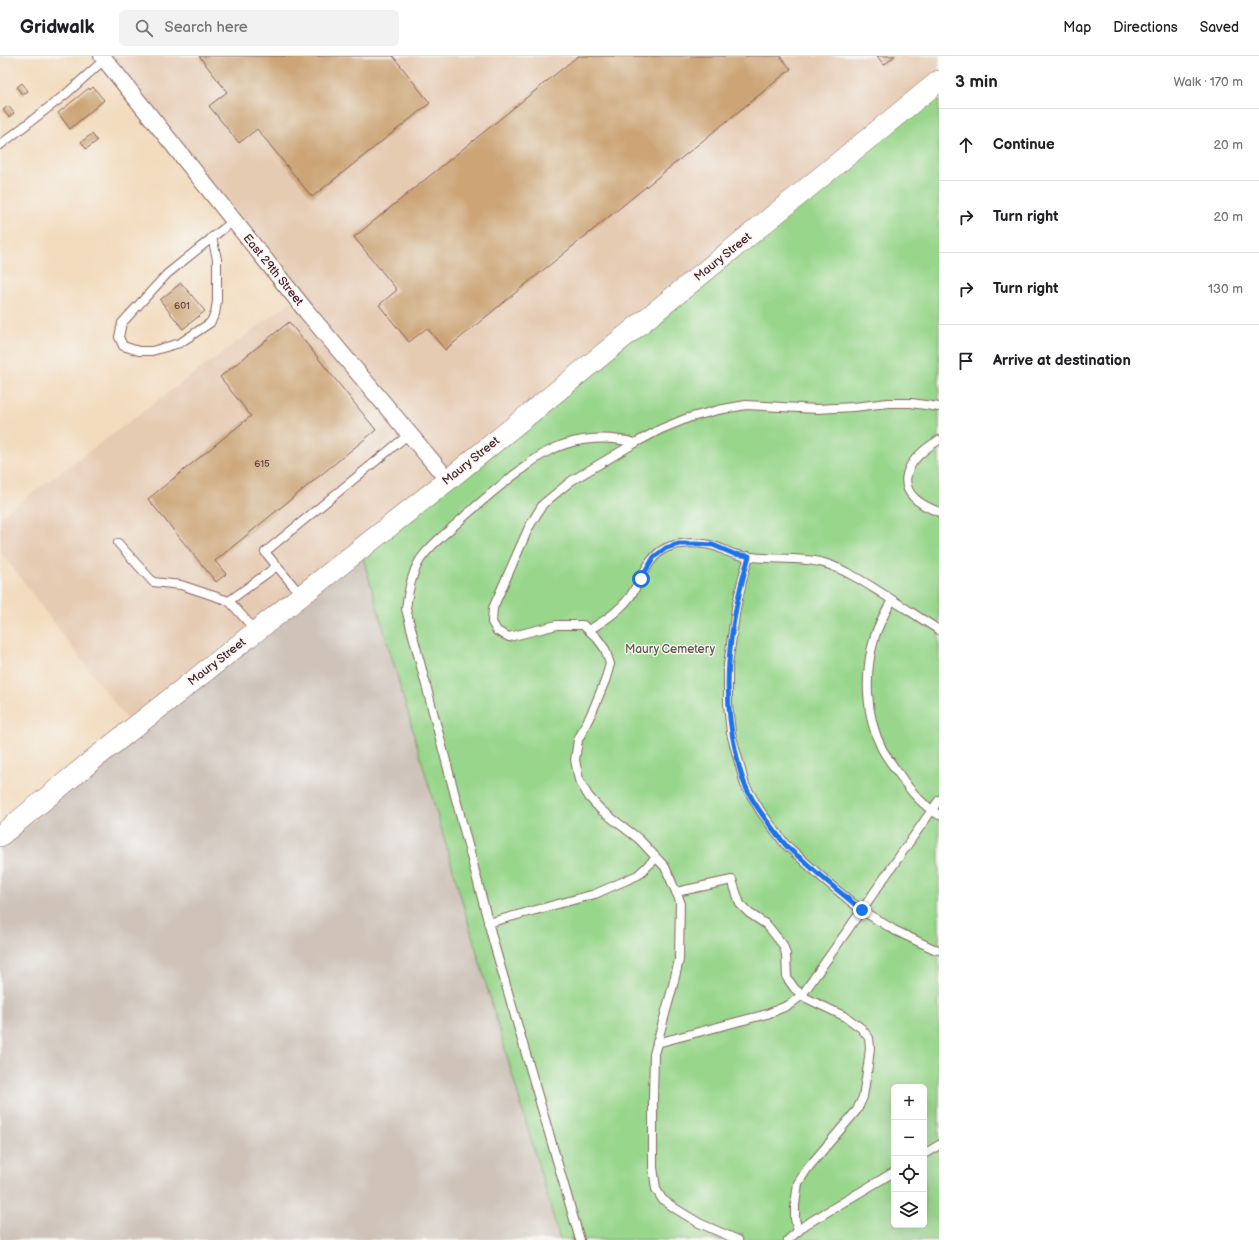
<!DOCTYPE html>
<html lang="en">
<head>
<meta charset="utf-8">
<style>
  :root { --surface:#fff; --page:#f2f2f2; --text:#202124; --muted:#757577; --line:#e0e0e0 }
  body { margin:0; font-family:"Balsamiq Sans",sans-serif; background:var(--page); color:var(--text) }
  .controls { position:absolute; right:12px; bottom:12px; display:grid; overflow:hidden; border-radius:6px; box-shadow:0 4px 16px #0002 }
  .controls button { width:36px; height:36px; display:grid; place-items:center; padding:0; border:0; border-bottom:1px solid var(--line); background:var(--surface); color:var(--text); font:20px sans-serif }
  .stop { position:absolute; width:12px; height:12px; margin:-9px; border:3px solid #1a73e8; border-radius:50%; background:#fff }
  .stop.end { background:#1a73e8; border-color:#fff; box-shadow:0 1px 4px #0008 }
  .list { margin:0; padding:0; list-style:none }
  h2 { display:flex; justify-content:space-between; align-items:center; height:52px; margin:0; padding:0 16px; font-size:17px }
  h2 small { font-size:13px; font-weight:400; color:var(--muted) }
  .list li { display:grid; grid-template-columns:26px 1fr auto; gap:12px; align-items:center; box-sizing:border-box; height:72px; padding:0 16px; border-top:1px solid var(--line) }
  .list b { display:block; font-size:15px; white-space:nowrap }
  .list em { font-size:13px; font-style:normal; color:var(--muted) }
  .icon { flex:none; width:22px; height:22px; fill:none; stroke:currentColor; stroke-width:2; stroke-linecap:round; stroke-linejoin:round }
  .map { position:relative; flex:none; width:939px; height:1184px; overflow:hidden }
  header { display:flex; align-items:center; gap:24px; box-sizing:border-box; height:56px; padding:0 20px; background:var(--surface); border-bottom:1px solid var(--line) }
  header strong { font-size:19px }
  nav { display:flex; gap:22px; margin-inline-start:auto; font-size:14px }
  .search { width:280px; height:36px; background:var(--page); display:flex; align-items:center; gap:10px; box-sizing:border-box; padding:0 14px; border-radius:6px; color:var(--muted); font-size:15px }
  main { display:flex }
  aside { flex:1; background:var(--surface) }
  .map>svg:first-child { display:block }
</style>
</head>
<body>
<header>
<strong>Gridwalk</strong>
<div class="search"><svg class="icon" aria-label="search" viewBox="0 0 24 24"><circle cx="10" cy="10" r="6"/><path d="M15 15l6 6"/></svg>Search here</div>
<nav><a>Map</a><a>Directions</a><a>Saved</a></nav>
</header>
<main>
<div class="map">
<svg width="939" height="1184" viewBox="0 0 939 1184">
  <rect width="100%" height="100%" fill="#f6f6f2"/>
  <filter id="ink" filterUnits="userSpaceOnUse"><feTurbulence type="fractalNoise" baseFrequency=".025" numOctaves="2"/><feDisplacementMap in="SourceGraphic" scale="8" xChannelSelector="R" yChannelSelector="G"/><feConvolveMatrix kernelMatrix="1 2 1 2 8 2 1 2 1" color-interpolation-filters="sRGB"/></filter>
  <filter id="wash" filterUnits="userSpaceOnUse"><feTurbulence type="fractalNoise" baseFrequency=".012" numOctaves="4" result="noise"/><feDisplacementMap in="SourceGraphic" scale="16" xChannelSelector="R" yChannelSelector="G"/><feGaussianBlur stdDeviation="0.9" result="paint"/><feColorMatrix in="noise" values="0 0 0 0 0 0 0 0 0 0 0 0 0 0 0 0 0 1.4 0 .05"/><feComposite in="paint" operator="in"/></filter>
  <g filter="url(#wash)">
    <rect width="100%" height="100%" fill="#f3dbbe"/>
    <polygon fill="#e6cbb3" points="104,0 939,0 939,28 139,680 0,495 0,461 299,240"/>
    <polygon fill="#cec2b9" points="361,495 560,1184 0,1184 0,791 139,680"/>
    <path fill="#98d68b" stroke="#717a5b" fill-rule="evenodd" d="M939 28V1184H560L361 495ZM894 1031H924V1169H894Z"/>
    <g id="blocks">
      <g fill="#cca476">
        <polygon points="199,0 393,0 430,47 312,141 257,73 239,87 209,50 227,36"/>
        <polygon points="578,0 780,0 791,13 445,294 427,272 409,286 379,249 397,234 354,181"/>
        <polygon points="877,0 895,0 884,9"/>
        <polygon points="22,27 28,35 22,39 17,31"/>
        <polygon points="93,31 104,44 70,73 58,57 89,32 90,34"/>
        <polygon points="8,50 14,57 9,61 3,54"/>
        <polygon points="92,78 97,85 86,93 81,86"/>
        <polygon points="181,227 205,255 183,273 160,244"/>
        <polygon points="289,266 376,374 215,505 226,518 216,526 148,443 251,360 220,321"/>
      </g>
    </g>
  </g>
  <g filter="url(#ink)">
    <use href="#blocks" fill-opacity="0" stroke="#85615e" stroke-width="1"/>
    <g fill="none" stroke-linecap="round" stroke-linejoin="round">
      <defs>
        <g id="service">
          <polyline points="0,89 66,38 105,3"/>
          <polyline points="212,181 217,203 217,245 215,258 210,267 180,287 152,295 139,295 123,290 119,281 122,267 167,218 223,173 234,165"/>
          <path d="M939 384C901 407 890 438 939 456"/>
          <polyline points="118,487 153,526 181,529 229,545 256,575"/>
          <polyline points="749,500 743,521 736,552 728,609 728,648 731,677 745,729 761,756 785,788 826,825 861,854 894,874 934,893 939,894"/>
          <polyline points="301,539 265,496 409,378"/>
          <path d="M892 544C886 555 879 567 875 580 864 616 865 659 882 693 887 702 893 710 899 718 910 735 922 749 939 759"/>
          <polyline points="229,545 277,510"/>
          <path d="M589 574C604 565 618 556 629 542 641 526 647 501 666 492 679 486 701 486 714 490 721 492 727 496 734 498 763 506 795 499 824 507 846 514 864 526 883 538 902 550 920 562 939 574"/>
          <polyline points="676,836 732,824 740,848 749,857 767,869 783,889 786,898 787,922 795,933 806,942 846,961 861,972 869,982 870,992 868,1009 863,1041 857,1054 807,1113 798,1127 795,1149 795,1163 798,1175"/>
          <polyline points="488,867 595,838 638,819 656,802"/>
          <polyline points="657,987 767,958 789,949 802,939 939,744"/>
          <polyline points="924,1098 939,1089"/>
          <path d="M580 1184 494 888 406 553C408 537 411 518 420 504 429 490 444 479 456 468 477 449 499 430 522 413 532 405 543 397 555 392 580 381 609 380 635 387"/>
          <polyline points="738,1184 699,1167 676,1153 662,1143 656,1133 653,1111 653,1043 654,998 672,933 679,904 680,845 665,811 639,783 601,754 589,741 579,724 575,704 578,684 593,654 605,625 610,608 605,593 597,582 583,569 557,569 509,581 497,575 492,566 493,552 529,471 543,448 571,425 635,387 661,373 688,362 718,354 746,349 817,353 854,351 888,347 911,347 939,351"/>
          <polyline points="788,1184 805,1169 894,1116"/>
        </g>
        <polyline id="minor" points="102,0 307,256 448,424"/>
        <polyline id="tertiary" points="0,780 94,703 448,424 939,25"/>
      </defs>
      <use href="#service" stroke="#85615e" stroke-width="10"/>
      <use href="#minor" stroke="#85615e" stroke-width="18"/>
      <use href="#tertiary" stroke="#85615e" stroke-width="22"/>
      <use href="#service" stroke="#fff" stroke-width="8"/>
      <use href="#minor" stroke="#fff" stroke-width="16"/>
      <use href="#tertiary" stroke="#fff" stroke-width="21"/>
    </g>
  </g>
  <g fill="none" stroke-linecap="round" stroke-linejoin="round" filter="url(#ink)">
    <path stroke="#1a73e8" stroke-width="5" d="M641 523 654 501 666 492 679 488H697L713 489 734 498 749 500C730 564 720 632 736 697 738 707 741 719 745 729 753 748 771 771 784 787 789 794 797 799 804 805 822 822 842 838 862 854"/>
  </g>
  <g text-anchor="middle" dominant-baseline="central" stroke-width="3" stroke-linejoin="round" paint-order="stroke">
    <g font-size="10" fill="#6a403e">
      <text x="182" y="250">601</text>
      <text x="262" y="408">615</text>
    </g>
    <g font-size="12" fill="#4a1f2b" stroke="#f6f6f2">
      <text transform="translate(723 201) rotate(-39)">Maury Street</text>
      <text transform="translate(273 214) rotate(51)">East 29th Street</text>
      <text transform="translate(471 405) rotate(-39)">Maury Street</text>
      <text transform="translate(217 606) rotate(-38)">Maury Street</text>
    </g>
    <g font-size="12" fill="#615648" stroke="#f6f6f2">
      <text x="670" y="593">Maury Cemetery</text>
    </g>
  </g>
</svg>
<div class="controls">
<button>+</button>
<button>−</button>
<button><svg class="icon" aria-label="locate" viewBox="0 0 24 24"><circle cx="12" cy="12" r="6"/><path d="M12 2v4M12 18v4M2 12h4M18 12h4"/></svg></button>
<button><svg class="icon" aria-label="layers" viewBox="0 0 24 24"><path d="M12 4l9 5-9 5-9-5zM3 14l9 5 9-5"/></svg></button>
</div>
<div class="stop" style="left:641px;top:523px"></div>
<div class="stop end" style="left:862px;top:854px"></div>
</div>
<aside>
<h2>3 min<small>Walk · 170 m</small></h2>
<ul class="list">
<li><svg class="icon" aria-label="ahead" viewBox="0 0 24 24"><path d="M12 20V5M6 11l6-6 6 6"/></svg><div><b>Continue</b></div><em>20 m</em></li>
<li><svg class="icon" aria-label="right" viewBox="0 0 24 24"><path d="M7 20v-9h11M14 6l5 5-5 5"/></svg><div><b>Turn right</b></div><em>20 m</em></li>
<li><svg class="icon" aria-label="right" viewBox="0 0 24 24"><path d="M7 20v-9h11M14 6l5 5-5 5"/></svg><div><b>Turn right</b></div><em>130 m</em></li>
<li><svg class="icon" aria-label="arrive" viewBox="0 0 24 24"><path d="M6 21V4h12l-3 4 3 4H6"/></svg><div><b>Arrive at destination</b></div></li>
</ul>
</aside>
</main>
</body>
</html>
